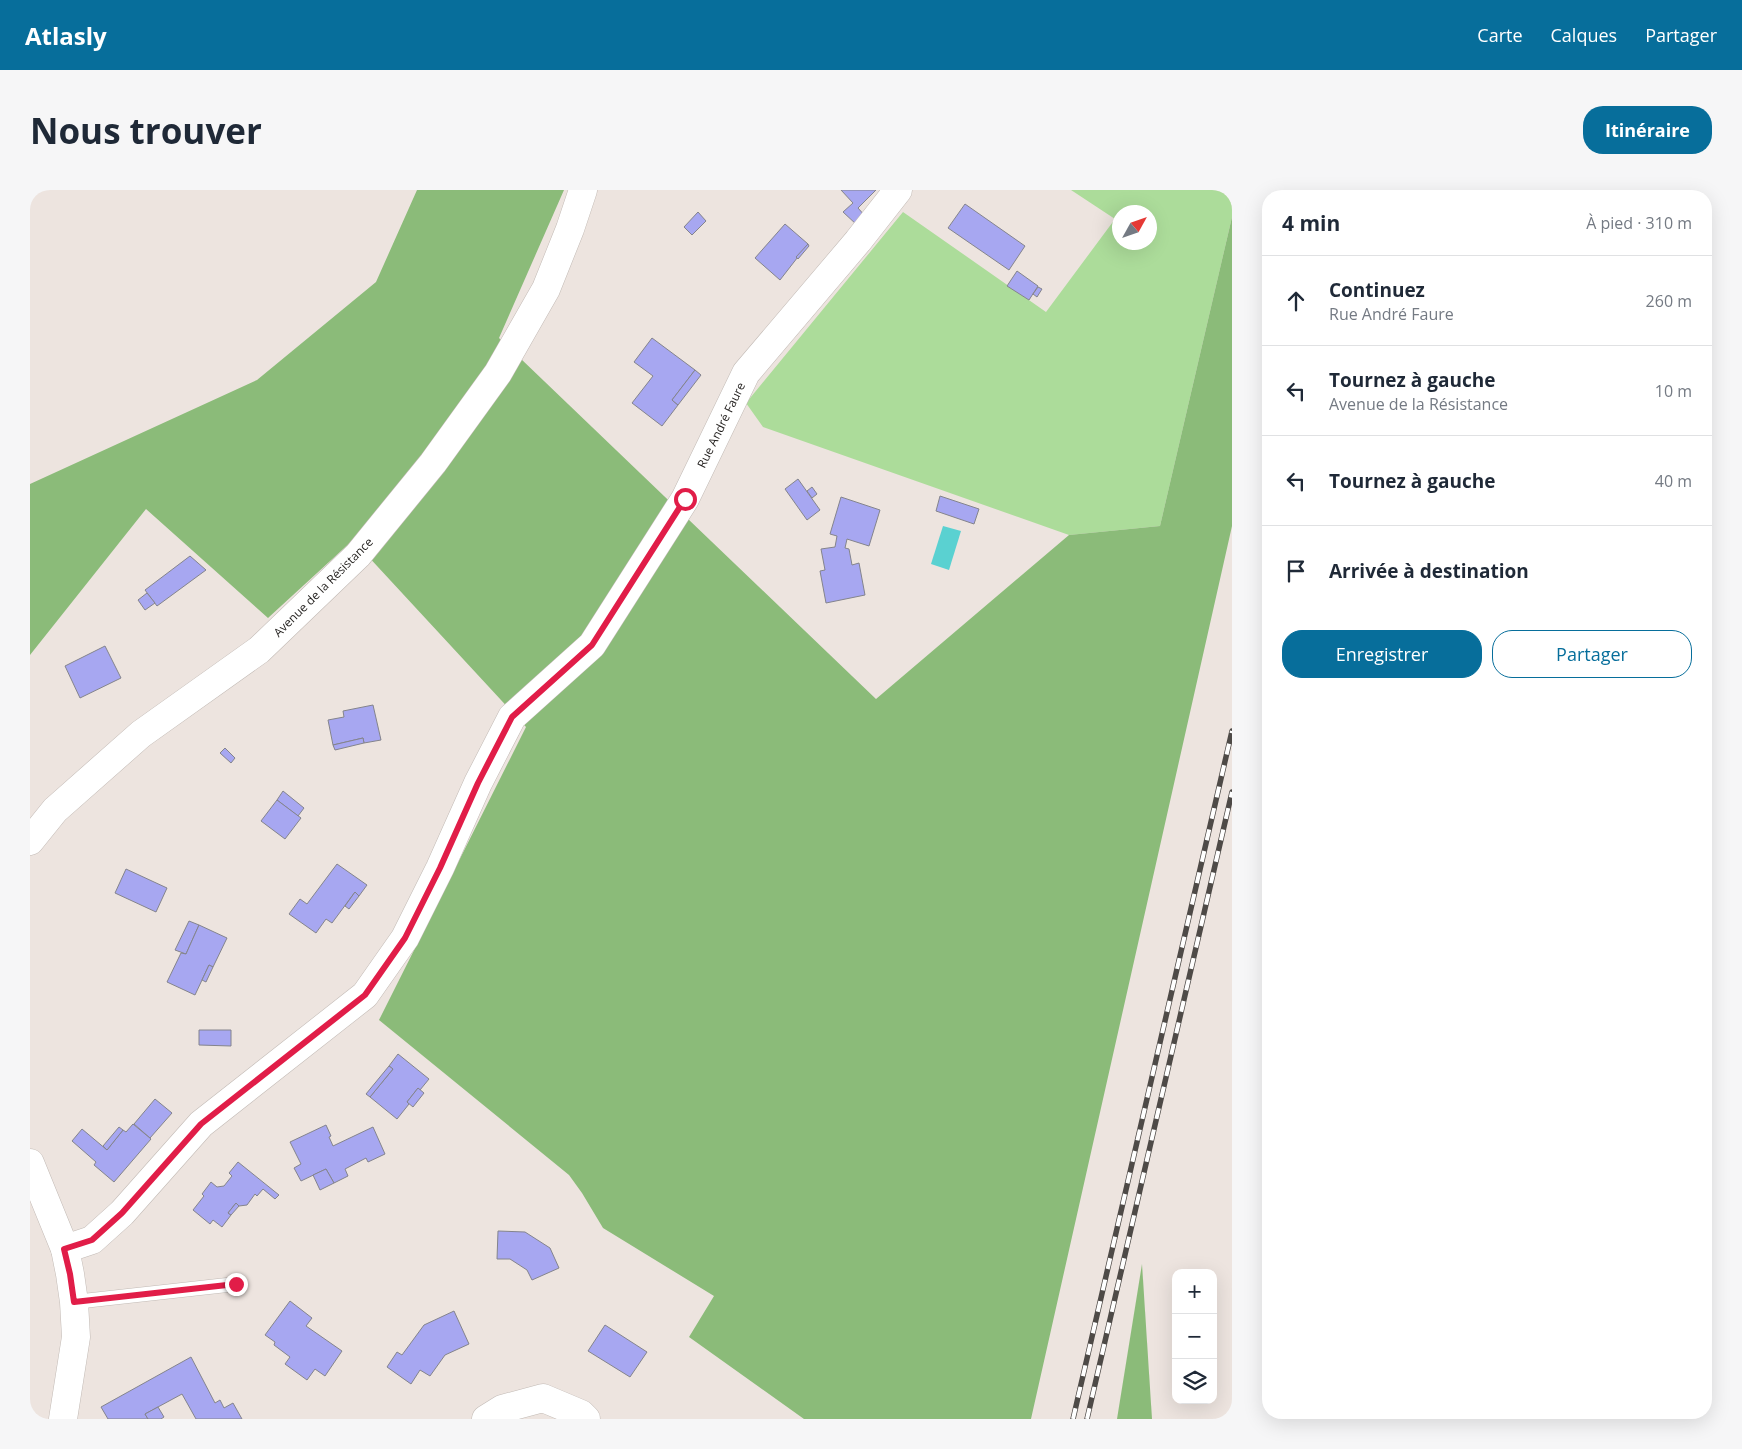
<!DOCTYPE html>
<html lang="fr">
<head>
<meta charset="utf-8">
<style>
  :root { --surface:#fff; --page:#f6f6f7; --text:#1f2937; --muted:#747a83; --line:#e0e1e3; --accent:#076e9b }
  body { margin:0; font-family:"Open Sans",sans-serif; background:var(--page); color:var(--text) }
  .controls { position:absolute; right:15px; bottom:15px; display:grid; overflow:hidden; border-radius:10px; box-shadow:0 5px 20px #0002 }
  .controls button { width:45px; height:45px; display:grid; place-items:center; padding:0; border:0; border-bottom:1px solid var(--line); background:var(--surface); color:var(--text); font:25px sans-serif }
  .compass { position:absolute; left:1082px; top:15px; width:45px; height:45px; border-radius:50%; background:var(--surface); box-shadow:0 5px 20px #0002; rotate:50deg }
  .stop { position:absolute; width:15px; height:15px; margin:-11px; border:4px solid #e11d48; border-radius:50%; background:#fff }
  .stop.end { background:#e11d48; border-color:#fff; box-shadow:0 1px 5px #0008 }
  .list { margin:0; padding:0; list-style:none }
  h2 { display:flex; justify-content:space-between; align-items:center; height:65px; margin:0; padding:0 20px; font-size:21px }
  h2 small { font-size:16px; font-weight:400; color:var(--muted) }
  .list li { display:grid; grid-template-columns:32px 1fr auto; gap:15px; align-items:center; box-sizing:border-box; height:90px; padding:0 20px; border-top:1px solid var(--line) }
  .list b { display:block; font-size:19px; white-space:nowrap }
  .list p { margin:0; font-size:16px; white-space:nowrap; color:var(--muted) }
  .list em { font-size:16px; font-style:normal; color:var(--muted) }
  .actions { display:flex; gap:10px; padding:15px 20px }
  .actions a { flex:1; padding:11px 0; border:1px solid var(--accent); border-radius:20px; text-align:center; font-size:18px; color:var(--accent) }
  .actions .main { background:var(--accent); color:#fff }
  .icon { flex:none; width:28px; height:28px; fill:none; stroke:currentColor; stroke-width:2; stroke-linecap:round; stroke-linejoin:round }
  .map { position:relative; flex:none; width:1202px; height:1229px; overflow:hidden; border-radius:20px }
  header { display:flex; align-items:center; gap:30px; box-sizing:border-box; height:70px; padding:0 25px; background:var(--accent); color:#fff }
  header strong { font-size:24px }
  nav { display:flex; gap:28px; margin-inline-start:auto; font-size:18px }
  .intro { display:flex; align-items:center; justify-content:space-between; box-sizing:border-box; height:120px; padding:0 30px }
  h1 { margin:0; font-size:35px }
  .button { padding:12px 22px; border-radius:20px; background:var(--accent); color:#fff; font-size:18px; font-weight:700 }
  main { display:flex; gap:30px; padding:0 30px }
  aside { flex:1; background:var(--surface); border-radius:20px; box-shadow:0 5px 20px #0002 }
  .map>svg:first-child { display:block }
</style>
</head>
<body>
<header>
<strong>Atlasly</strong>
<nav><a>Carte</a><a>Calques</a><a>Partager</a></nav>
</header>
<div class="intro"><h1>Nous trouver</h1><a class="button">Itinéraire</a></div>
<main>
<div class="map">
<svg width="1202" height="1229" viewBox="0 0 1202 1229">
  <rect width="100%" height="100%" fill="#ede4df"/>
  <path fill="#acdc9a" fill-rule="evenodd" d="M1041 0H1202V27L1130 336 1039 345 733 237 716 213 873 22 1016 122 1085 29ZM1090 22H1120V52H1090Z"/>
  <g fill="#8bbb79">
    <polygon points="387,0 534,0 469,148 846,509 1039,345 1130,336 1202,27 1202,336 1001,1229 774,1229 659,1147 684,1106 573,1038 552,1003 539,985 349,830 496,537 323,350 238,428 116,319 0,465 0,294 227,190 346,92"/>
    <polygon points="1112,1074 1122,1229 1087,1229"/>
  </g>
  <polygon fill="#5ad1d1" points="913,336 931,341 919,380 901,374"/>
  <g fill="#a7a7f1" stroke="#84848c">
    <polygon points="811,0 846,0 828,18 836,27 827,35 813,22 823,13"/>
    <polygon points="935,14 995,56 979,80 918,38"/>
    <polygon points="668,22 676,31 662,45 654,37"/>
    <polygon points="755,34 778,54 750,90 725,68"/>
    <polygon points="778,54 779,56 768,69 766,67"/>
    <polygon points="987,81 1008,96 999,110 977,96"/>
    <polygon points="1008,97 1012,99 1007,107 1003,104"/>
    <polygon points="622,148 665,180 642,210 648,215 632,236 602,213 623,186 604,172"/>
    <polygon points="665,180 671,185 648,215 642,210"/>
    <polygon points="768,289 790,320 777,330 755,299"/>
    <polygon points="782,297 787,304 782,308 777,301"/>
    <polygon points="910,306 949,319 944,334 906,321"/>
    <polygon points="811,307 850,320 839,356 817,349 815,358 819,359 822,375 829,373 835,405 796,413 790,381 795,380 791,359 805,357 807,346 800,344"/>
    <polygon points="160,366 176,380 127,416 115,400"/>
    <polygon points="117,403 125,413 115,420 108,410"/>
    <polygon points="75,456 91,488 50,508 35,476"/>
    <polygon points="343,515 351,550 334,553 333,548 303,555 298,530 314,527 313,521"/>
    <polygon points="333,548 334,553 305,560 303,555"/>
    <polygon points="195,558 205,568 201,573 190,563"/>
    <polygon points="253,601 274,618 268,626 247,610"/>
    <polygon points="247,610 271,628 255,649 231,631"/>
    <polygon points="307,674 337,695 329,706 325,702 302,733 296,729 286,743 259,724 270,709 277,714"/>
    <polygon points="96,679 137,698 126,722 85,703"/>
    <polygon points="325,702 329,706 319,719 315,716"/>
    <polygon points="159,731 169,735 156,764 145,760"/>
    <polygon points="169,735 197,748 183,777 179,775 165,805 137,792 151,763 156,764"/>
    <polygon points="179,775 183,777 176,792 172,790"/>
    <polygon points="169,840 201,840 201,856 169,855"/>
    <polygon points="368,864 399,889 390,900 388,898 377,912 379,914 367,929 340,907 363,879 359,876"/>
    <polygon points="359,876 363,879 340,907 336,904"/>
    <polygon points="388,898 394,903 383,917 377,912"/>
    <polygon points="125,909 142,923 120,948 104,934"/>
    <polygon points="103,934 121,949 84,992 64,975 66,972 42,951 52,939 77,960 93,940 96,942"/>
    <polygon points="296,935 301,946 299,947 303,956 343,937 355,964 338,972 336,968 315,979 318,986 304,993 296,979 271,991 264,978 271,974 260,952"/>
    <polygon points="89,937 93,940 77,960 73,956"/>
    <polygon points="208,972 249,1005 245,1009 233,999 227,1006 225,1004 217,1015 209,1016 206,1013 198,1023 201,1025 192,1037 183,1030 180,1034 163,1020 174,1006 172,1004 181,992 187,997 194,996 202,986 199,983"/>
    <polygon points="296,979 304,993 290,1000 283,985"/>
    <polygon points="206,1013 209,1016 201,1025 198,1023"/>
    <polygon points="468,1041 495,1042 520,1058 529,1078 502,1090 497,1080 480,1069 467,1069"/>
    <polygon points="260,1111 282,1128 276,1136 312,1161 295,1186 285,1179 277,1190 255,1174 260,1167 244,1155 245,1152 235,1145"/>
    <polygon points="424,1121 439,1154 415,1165 400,1186 390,1180 381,1194 357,1177 367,1162 372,1165 394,1135"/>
    <polygon points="575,1135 617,1162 600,1187 558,1161"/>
    <polygon points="161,1167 185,1213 190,1210 194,1218 203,1213 212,1229 166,1229 152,1204 115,1224 118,1229 78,1229 71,1217"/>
    <polygon points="128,1217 134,1227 131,1229 118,1229 115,1224"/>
  </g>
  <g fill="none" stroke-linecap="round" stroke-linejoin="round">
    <defs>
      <polyline id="lane" points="44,1112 206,1094"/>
      <g id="street">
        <polyline points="0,651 25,620 111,544 229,460 328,365 403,273 468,183 516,99 540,39 553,0"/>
        <polyline points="0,973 35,1059 40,1084 44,1112 46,1147 33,1229"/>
        <polyline points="35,1059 62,1050 92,1023 171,934 335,805 375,748 410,678 448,593 482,527 562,455 655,309 716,183 828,51 868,0"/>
        <polyline points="456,1229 472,1219 513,1208 551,1224 556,1229"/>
      </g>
    </defs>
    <use href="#lane" stroke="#c2bab5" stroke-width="15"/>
    <use href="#street" stroke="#c2bab5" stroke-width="29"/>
    <use href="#lane" stroke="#fff" stroke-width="14"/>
    <use href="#street" stroke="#fff" stroke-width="28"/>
    <defs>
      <g id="rail">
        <polyline points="1043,1229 1202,541"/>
        <polyline points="1057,1229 1202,602"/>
      </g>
    </defs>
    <use href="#rail" stroke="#4e4a47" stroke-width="5.5"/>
    <use href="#rail" stroke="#fff" stroke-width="4" stroke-dasharray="11" stroke-linecap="butt"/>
  </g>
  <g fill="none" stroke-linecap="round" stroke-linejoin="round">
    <polyline stroke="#e11d48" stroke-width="6" points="206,1094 44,1112 40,1084 34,1059 62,1050 92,1023 171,934 335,805 375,748 410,678 448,593 482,527 562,455 655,309"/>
  </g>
  <g text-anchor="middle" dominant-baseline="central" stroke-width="4" stroke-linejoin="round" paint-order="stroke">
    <g font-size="12" fill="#221f1d" stroke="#fff">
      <text transform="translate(691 235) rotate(-64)">Rue André Faure</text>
      <text transform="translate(293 397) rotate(-45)">Avenue de la Résistance</text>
    </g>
  </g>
</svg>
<div class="controls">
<button>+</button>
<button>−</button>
<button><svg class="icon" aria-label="layers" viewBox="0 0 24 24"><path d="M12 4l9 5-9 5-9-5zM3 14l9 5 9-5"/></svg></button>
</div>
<svg class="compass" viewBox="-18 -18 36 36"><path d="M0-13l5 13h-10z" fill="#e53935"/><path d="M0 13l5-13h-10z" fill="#747a83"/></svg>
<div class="stop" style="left:655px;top:309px"></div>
<div class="stop end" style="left:206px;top:1094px"></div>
</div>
<aside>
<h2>4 min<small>À pied · 310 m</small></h2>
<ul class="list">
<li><svg class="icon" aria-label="ahead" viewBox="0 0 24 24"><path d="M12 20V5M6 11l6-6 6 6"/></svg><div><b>Continuez</b><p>Rue André Faure</p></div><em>260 m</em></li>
<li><svg class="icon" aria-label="left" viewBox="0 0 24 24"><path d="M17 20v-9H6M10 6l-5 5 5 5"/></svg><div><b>Tournez à gauche</b><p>Avenue de la Résistance</p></div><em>10 m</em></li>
<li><svg class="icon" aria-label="left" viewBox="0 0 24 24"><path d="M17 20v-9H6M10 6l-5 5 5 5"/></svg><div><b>Tournez à gauche</b></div><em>40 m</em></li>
<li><svg class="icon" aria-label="arrive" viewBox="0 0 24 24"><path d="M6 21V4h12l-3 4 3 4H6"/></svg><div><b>Arrivée à destination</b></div></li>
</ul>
<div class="actions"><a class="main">Enregistrer</a><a>Partager</a></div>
</aside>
</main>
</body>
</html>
